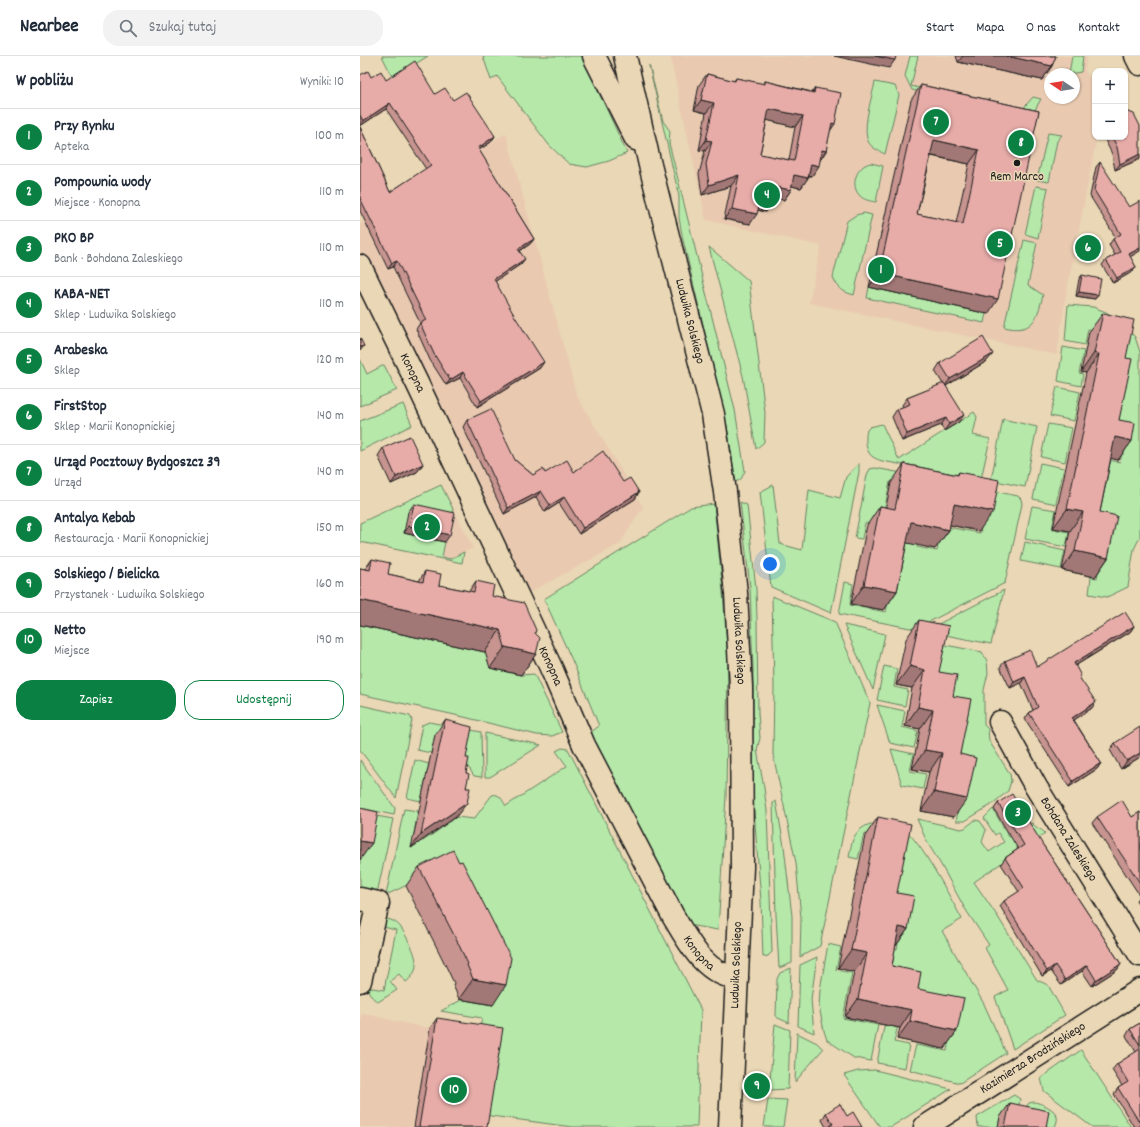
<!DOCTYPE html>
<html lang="pl">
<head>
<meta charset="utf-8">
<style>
  :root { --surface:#fff; --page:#f2f2f3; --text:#1f2937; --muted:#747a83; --line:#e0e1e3; --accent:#0b8043 }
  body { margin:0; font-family:Dekko,sans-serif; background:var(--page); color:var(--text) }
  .controls { position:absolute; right:12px; top:12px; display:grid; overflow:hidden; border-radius:8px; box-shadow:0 1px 3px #0004 }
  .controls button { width:36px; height:36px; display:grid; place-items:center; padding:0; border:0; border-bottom:1px solid var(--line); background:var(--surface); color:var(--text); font:20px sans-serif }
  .compass { position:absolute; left:684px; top:12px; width:36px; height:36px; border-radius:50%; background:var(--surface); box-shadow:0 1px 3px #0004; rotate:282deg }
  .you { position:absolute; left:410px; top:508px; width:14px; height:14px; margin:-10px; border:3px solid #fff; border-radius:50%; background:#1a73e8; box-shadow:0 0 0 6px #1a73e833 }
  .badge { display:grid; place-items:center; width:26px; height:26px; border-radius:50%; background:var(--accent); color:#fff; font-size:13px; font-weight:700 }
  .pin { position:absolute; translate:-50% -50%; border:2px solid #fff; box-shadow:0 1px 4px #0006 }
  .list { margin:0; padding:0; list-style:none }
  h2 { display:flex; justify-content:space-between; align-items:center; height:52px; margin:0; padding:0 16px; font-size:17px }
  h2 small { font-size:13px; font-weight:400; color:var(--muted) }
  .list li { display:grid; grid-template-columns:26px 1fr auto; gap:12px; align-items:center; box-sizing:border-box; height:56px; padding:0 16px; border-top:1px solid var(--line) }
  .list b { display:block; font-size:15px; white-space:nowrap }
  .list p { margin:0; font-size:13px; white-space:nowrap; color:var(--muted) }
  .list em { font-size:13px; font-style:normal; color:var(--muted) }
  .actions { display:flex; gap:8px; padding:12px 16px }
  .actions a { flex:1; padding:9px 0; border:1px solid var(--accent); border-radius:16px; text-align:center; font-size:14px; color:var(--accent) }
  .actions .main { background:var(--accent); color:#fff }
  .icon { flex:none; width:22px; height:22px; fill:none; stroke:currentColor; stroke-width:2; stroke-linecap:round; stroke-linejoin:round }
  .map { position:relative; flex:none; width:780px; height:1071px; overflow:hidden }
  header { display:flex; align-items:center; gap:24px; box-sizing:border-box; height:56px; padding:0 20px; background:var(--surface); border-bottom:1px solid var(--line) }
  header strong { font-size:19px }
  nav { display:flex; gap:22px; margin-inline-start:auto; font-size:14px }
  .search { width:280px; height:36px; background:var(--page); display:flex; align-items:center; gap:10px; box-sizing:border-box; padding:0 14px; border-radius:16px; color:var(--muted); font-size:15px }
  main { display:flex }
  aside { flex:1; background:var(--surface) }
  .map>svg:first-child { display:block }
</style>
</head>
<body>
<header>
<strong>Nearbee</strong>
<div class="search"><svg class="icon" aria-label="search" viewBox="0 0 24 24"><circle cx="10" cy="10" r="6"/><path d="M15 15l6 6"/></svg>Szukaj tutaj</div>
<nav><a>Start</a><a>Mapa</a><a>O nas</a><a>Kontakt</a></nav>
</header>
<main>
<aside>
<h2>W pobliżu<small>Wyniki: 10</small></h2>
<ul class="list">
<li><span class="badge">1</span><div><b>Przy Rynku</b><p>Apteka</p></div><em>100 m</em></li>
<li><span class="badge">2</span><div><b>Pompownia wody</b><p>Miejsce · Konopna</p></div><em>110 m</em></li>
<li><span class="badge">3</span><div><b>PKO BP</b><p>Bank · Bohdana Zaleskiego</p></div><em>110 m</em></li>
<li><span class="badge">4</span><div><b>KABA-NET</b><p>Sklep · Ludwika Solskiego</p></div><em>110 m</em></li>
<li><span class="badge">5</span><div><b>Arabeska</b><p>Sklep</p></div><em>120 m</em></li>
<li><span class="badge">6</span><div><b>FirstStop</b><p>Sklep · Marii Konopnickiej</p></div><em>140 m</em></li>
<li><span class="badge">7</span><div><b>Urząd Pocztowy Bydgoszcz 39</b><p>Urząd</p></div><em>140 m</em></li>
<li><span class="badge">8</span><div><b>Antalya Kebab</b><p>Restauracja · Marii Konopnickiej</p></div><em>150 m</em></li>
<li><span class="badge">9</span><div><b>Solskiego / Bielicka</b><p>Przystanek · Ludwika Solskiego</p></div><em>160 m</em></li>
<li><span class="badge">10</span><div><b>Netto</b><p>Miejsce</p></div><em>190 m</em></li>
</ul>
<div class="actions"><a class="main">Zapisz</a><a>Udostępnij</a></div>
</aside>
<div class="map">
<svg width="780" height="1071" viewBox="0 0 780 1071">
  <rect width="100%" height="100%" fill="#ead7b5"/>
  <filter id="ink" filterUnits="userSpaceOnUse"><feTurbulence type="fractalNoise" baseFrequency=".025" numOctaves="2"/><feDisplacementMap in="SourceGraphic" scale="8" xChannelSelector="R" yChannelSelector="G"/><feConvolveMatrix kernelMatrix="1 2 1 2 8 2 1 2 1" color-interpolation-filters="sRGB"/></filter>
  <g filter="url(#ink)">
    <g fill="#e9cab1" fill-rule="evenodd">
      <path d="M310 0H727L725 14 735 33V81H737L705 245 697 299 449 247 461 190 346 164ZM690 18H714V42H690Z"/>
      <polygon points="146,77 217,340 283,451 260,488 167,538 0,210 0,168"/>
      <polygon points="84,433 113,492 90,503 0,485 0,473"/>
      <polygon points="2,957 53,969 136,982 122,1071 0,1071 0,968"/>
    </g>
    <g fill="#b5e8a9" stroke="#688262">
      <polygon points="22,0 68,0 33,22"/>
      <polygon points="123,0 223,0 233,24 267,97 249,105 227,111 209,108 189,89 137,20 131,24"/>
      <polygon points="550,0 558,0 551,30 660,56 673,41 681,43 671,61 552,34 545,20"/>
      <polygon points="712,0 723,0 721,16 709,18"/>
      <polygon points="289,9 303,65 310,75 309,87 375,354 385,415 381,423 376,426 367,370 323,184 319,162 319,140"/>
      <path d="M515 26 535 30 539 39 525 98C519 95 511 92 508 85 502 71 512 41 515 26Z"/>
      <polygon points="688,77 702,79 697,85 689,126 677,124"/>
      <path d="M511 107 523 110 516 146C510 145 504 144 500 140 489 129 497 109 511 107Z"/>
      <polygon points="676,130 688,132 678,182 665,178"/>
      <path d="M504 157 512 159 494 239C483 236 478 233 473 221L487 165 496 159Z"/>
      <path d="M664 184 677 187 668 229 683 239C677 263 673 278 644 271Z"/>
      <polygon points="349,191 389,225 405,357 404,386 396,393 383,320"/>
      <polygon points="509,231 626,257 624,267 507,242"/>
      <polygon points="708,249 733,251 746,256 761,266 775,281 780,296 780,481 774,493 768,531 747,541 729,538 731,521 737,522 746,477 730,474 743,403 760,406 765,385 748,382 764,281 728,273 725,289 705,285"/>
      <polygon points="703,291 724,295 719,317 723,318 721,330 698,325"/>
      <polygon points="0,303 7,318 24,309 37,334 0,350"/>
      <polygon points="697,331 720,336 714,365 690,360"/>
      <polygon points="43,348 52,369 0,395 0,365"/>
      <path d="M614 356 617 361 613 379 630 383 621 423 522 405C519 404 516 403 513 401 505 396 505 382 507 374L510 371 522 368 539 404Z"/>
      <polygon points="643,363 677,371 665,431 631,424"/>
      <polygon points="688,368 712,372 705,406 681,401"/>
      <polygon points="499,407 499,416 471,557 411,531 400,436 413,429 420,488 442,494 449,434 480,442 486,421"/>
      <polygon points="680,407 704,412 696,448 673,443"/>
      <polygon points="515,412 558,420 563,432 530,426 521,470 505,467 502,483 495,482 507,419 510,413"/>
      <polygon points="81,429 93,453 90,465 44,477 85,486 82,501 90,503 104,496 102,507 0,486 0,467"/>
      <polygon points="628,434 658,440 661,443 662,448 645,527 555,573 479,558 485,526 493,528 490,549 526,556 543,470 561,474 557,491 577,495 582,470 620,477 629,440"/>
      <polygon points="380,446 387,449 396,533 397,563 398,657 400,682 397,694 404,732 407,755 412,896 408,900 403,901 401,845 393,742 393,613 390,531"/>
      <polygon points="354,448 363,536 368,603 366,740 358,874 328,869 230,677 239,670 212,604 184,543 331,451"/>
      <polygon points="672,450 696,454 692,473 709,476 706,491 665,483"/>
      <polygon points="665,486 705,495 701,513 661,505"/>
      <polygon points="644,534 631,588 565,575"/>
      <polygon points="412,540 475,566 510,647 460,890 440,901 441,862 436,807 413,698 414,630"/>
      <polygon points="0,569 125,595 161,619 174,618 202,676 192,680 177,679 104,661 0,638"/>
      <polygon points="484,569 525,578 513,634"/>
      <polygon points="580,588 622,596 627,605 628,617 624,634 624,669 628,673 629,685 650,718 651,725 648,735 631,749 605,765 596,765 606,719 571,632"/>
      <polygon points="524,610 537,613 534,631 548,634 545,650 517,644"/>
      <polygon points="0,649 50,660 52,664 36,742 0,694"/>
      <polygon points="517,649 545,655 542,671 558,675 554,692 530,687"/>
      <polygon points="69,666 121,676 122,721 114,720 109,712 97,709 93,682 75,679 71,697 57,694 62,669"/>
      <polygon points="125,677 181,689 130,721 125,721"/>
      <path d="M202 692 208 693 341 954 337 1071H212L124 1059 118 979 122 962 81 955 103 943 79 814 26 839 44 753 58 755 53 783 63 785 83 771 84 765 90 766 96 761 114 763 132 739C140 737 142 744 146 750L207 710 196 695Z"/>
      <polygon points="531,693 554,698 550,715 566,718 563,733 542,729"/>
      <polygon points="0,704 35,752 34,759 0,752"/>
      <polygon points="55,704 69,708 61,745 47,742"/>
      <polygon points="416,745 424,790 432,860 432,907 419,912 416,859 413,747"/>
      <path d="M633 753 649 781 672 767C677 773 680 772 685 777L614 826 638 861 670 913 677 924 688 929 705 959 653 993 635 941 648 934 625 892 629 889 604 851 580 807 567 786 557 763 601 773 605 772 615 764 620 765 626 774 622 786 629 796 644 786 638 777 635 779 624 762Z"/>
      <polygon points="0,757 33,763 18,833 11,839 0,837"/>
      <path d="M510 768C520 769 534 768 543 773 559 781 592 845 602 863L582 875 624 948 646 997 600 1027 550 1014 556 989 587 995 593 959 511 925 528 892 537 893 543 857 528 854 541 785 504 778 498 803 489 801C492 784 493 775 510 768Z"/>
      <path d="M21 863C25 863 30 863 33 865 40 868 43 875 47 882 55 897 63 913 46 926L39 918 30 925 37 934 18 946C12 942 9 938 7 931L24 934 36 874 19 870Z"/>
      <polygon points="468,888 481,891 476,914 492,917 483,962 518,969 511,1005 494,1002 467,984 464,975 459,950 460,934"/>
      <polygon points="457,901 451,943 454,977 438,970 440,909"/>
      <polygon points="431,912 429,967 416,961 417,923 420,917"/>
      <polygon points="525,966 538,969 534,986 549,989 545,1012 517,1007"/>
      <polygon points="415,968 430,974 428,1033 409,1034"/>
      <polygon points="437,977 457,987 463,993 435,1026"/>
      <polygon points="721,994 771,1071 732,1071 684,1035 681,1022"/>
      <polygon points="515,1014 591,1033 531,1071 520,1071 484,1019 498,1015"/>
      <polygon points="654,1039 660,1043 656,1065 640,1061 638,1071 618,1071 617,1061"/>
      <polygon points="408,1043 427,1044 423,1071 404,1071"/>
      <path d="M674 1046C681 1047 696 1053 697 1061 698 1064 696 1068 695 1071H679L664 1053 669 1047Z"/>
    </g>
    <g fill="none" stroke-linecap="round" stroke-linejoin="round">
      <defs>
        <g id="minor">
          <polyline points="776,0 780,8"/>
          <path id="s1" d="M0 210 58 329 159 543 192 614 224 689 313 860C329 886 344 918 377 922"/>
          <path id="s2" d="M640 666 676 731 780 899"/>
          <polyline points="0,843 18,847 0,925"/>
          <path id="s3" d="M565 1071 780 934"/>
        </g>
        <g id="tertiary">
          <polyline points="234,0 276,83"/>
          <path id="s4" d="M265 0 290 109 353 358 365 436 376 537 381 631 382 811 370 1071"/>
        </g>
      </defs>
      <use href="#minor" stroke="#1c1c1c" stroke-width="25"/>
      <use href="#tertiary" stroke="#1c1c1c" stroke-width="25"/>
      <use href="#minor" stroke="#ead7b5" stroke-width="22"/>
      <use href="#tertiary" stroke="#ead7b5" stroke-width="22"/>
    </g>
    <g fill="#c79490" stroke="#1c1c1c" fill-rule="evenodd">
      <polygon points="596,0 696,0 692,10 682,24 598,6"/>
      <path d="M347 18 374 25 376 22 403 28 405 25 452 36 455 32 470 74 466 95 460 104 452 120H449L441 132 431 130V134L424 144 414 142 406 156 398 154 390 168 364 163 371 130 342 139 339 118 345 95 339 94 346 57 334 54 339 29ZM407 64 435 71 429 104 400 98Z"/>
      <polygon points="0,19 26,24 75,38 93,44 135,80 131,86 119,94 174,183 170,188 160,195 161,208 135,225 180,312 117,351 100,322 86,329 70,304 56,273 60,267 33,211 28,213 0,155 0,71 30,136 66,113 26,53 0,70"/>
      <path d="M561 29 679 55 628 258 509 231 551 44ZM571 100 609 108 596 167 557 158Z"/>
      <polygon points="745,81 765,81 780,103 755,114 752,98 745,84"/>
      <polygon points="740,106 770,201 776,211 772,216 753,227 742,209 746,204 755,199 749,189 753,183 756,182 730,140 736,111"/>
      <polygon points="722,219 738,239 735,243 716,240 719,223"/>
      <polygon points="743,257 766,302 759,364 772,385 758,404 751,402 740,456 748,502 735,521 702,514 710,475 693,472 726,317 721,316 729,276"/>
      <polygon points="627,305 586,330 599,366 584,375 581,369 542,385 532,361 537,353 543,351 542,349 547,342 583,328 575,315 580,307"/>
      <polygon points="107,364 173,419 185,417 214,416 263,426 279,436 275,443 219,478 199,447 185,456 176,441 144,458 103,371"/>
      <polygon points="23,392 63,408 57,416 31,428 18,400"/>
      <polygon points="544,408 597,419 599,416 619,475 590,469 589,474 575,493 547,486 537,535 524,554 491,548 507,469 520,450 526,451 531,427"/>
      <polygon points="54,448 85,486 44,477 48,456"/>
      <polygon points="12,503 28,518 59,525 65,515 79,529 109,535 116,525 132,540 175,577 176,598 161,619 130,612 125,596 0,569 0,512 5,513"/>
      <polygon points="559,564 579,616 593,640 600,698 594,761 561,755 569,716 552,713 560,673 545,670 552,632 536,629 546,583"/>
      <polygon points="774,570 770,576 715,610 732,652 714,664 741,707 737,713 709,731 665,663 669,657 673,654 661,627 650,632 640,611 645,605 677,611"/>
      <polygon points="85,664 106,702 106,732 96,761 51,792 75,679"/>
      <polygon points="755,687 780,701 761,713 750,694"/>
      <polygon points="638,747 683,789 761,908 757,914 732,930 722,915 701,929 691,915 682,920 640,850 644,845 659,836 641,808 645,802 658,793 634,753"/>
      <polygon points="780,756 780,851 776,844 780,840 732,767 737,761 772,761"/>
      <polygon points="518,761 537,837 548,873 535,891 532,910 558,933 597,975 584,993 537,983 540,972 485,961 494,916 478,912 505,780"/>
      <polygon points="99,806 133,949 99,943 93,929 94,927 82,902 46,830 59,811"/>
      <polygon points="77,962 127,1071 54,1071 70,972"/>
      <polygon points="780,967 780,1071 774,1071 754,1038 758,1032 762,1030 752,1014 757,1008 776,996 766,980 770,973"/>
      <polygon points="650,1047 686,1071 688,1071 638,1071 640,1061"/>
      <polygon points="466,1057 487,1060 502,1071 466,1071 462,1064"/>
    </g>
    <g fill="#a27876" stroke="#1c1c1c">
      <polygon points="474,0 515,0 535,4 529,12"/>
      <polygon points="603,0 647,0 692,10 682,24 598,6"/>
      <polygon points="341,44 354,47 346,57 334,54"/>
      <polygon points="30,47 26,53 0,70 3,65"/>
      <polygon points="409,53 443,60 435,71 402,63"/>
      <polygon points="472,67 475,68 468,78"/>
      <polygon points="135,80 131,86 114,97 118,92"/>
      <polygon points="346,84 352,85 345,95 339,94"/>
      <polygon points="574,84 619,94 609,108 564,98"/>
      <polygon points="462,94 466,95 459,106"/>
      <polygon points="780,98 780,103 755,114 760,108"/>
      <polygon points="451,108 459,110 452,120 444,118"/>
      <polygon points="379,119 371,130 342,139 349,129"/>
      <polygon points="434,119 448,122 441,132 427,129"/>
      <polygon points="416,131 431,134 424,144 409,141"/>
      <polygon points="401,143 413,145 406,156 393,153"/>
      <polygon points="372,153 397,158 390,168 364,163"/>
      <polygon points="174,183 170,188 155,198 158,193"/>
      <polygon points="780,192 780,195 765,204 769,198"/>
      <polygon points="165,203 161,208 130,229 134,223"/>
      <polygon points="37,205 33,211 28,213 32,207"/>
      <polygon points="776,211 772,216 753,227 757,222"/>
      <polygon points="519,217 638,243 628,258 509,231"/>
      <polygon points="719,236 738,239 735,243 716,240"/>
      <polygon points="4,290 0,295 0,291"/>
      <polygon points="734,297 739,298 726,317 721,316"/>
      <polygon points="633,298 627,305 584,331 590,323"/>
      <polygon points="184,306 180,312 117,351 121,345"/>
      <polygon points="103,316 100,322 86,329 90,324"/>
      <polygon points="604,359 599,366 584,375 589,368"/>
      <polygon points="586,362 581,369 542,385 547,378"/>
      <polygon points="755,381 772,385 758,404 742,400"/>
      <polygon points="63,408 57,416 31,428 36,421"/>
      <polygon points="181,435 176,441 144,458 148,452"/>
      <polygon points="279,436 275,443 219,478 223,472"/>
      <polygon points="204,441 199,447 185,456 190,449"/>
      <polygon points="594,448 633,456 619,475 580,467"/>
      <polygon points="707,453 723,456 710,475 693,472"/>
      <polygon points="551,466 589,474 575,493 538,485"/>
      <polygon points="49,470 90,479 85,486 44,477"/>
      <polygon points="715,495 748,502 735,521 702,514"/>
      <polygon points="504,529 537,535 524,554 491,548"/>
      <polygon points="0,544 140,574 125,596 0,569"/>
      <polygon points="774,570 770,576 710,613 714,607"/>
      <polygon points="145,591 176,598 161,619 130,612"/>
      <polygon points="550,610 565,614 552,632 536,629"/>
      <polygon points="665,621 661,627 650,632 654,626"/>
      <polygon points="736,646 732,652 708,668 712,662"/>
      <polygon points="558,651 573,654 560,673 545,670"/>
      <polygon points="565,694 582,697 569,716 552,713"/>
      <polygon points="780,697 780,701 761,713 767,705"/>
      <polygon points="741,707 737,713 709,731 713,725"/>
      <polygon points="574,736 607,743 594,761 561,755"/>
      <polygon points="107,747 96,761 51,792 61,778"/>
      <polygon points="0,785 12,787 0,804"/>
      <polygon points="539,871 548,873 535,891"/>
      <polygon points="491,894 507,897 494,916 478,912"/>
      <polygon points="761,908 757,914 732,930 736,924"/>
      <polygon points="695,909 691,915 682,920 687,915"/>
      <polygon points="727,909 722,915 701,929 705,924"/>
      <polygon points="113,923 146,929 133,949 99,943"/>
      <polygon points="498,943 552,954 540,972 485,961"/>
      <polygon points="550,965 597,975 584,993 537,983"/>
    </g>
    <g fill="#e7aca8" stroke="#1c1c1c" fill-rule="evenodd">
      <polygon points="515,0 536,0 535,4"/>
      <polygon points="647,0 696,0 692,10"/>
      <polygon points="55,5 75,38 85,32 93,44 106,36 135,80 118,92 174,183 158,193 165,203 134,223 154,259 184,306 121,345 103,316 90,324 74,298 60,267 66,264 37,205 32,207 0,142 0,71 30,136 71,109 30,47 3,65 0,59 0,19 8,15 11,21 21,15 26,24"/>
      <path d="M347 18 375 25 376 22 405 28V25L454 37 455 32 481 37 475 68 472 67 466 95 462 94 459 110 451 108 448 122 434 119 431 134 416 131 413 145 401 143 397 158 372 153 379 119 349 129 346 108 352 85 346 84 354 47 341 44ZM409 53 443 60 434 105 400 98Z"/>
      <path d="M561 29 679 55 638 243 519 217ZM574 84 619 94 603 168 557 158Z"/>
      <polygon points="765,55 774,58 780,70 780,98 760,108 757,91 752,81 765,81"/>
      <polygon points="740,106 769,151 780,145 780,192 769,198 776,211 757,222 746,204 760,196 753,183 761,178 734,134"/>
      <polygon points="722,219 741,223 738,239 719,236"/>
      <polygon points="743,257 774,264 766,302 772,303 759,364 775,367 772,385 755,381 740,456 757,460 748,502 715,495 723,456 707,453 739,298 734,297"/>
      <polygon points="623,281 633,298 590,323 580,307"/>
      <polygon points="0,282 4,290 0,291"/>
      <polygon points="584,327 604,359 589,368 586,362 547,378 537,353 550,348 547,342"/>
      <polygon points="131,353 155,404 173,419 183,413 185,417 207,404 214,416 243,395 263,426 270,422 279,436 223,472 204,441 190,449 181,435 148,452 107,364"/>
      <polygon points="50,380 63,408 36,421 23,392"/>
      <polygon points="544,408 598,419 599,416 639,424 633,456 594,448 589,474 551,466 537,535 504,529 520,450 535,453"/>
      <polygon points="54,448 95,457 90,479 49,470"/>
      <polygon points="12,503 30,507 28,518 63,526 65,515 81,518 79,529 114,536 116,525 134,529 132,540 164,547 176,574 175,577 180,582 176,598 145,591 140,574 0,544 0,512 10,514"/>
      <polygon points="765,556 774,570 714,607 721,620 719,621 736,646 712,662 741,707 713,725 669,657 678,651 665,621 654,626 645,605 670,594 677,611"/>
      <polygon points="559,564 589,570 579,616 597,619 593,640 611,643 600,698 616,702 607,743 574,736 582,697 565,694 573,654 558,651 565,614 550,610"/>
      <polygon points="85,664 112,671 106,702 109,702 106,717 109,718 106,732 110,732 107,747 61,778"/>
      <polygon points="780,671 780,697 767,705 755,687"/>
      <polygon points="652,738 683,789 761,908 736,924 727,909 705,924 695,909 687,915 644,845 664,832 645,802 664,789 638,747"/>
      <polygon points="762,744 772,761 780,756 780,827 737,761"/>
      <polygon points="0,752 18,756 12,787 0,785"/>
      <polygon points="518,761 551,768 537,837 554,840 548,873 539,871 532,910 561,916 558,933 604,942 597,975 550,965 552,954 498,943 507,897 491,894"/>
      <polygon points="93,794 99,806 102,805 151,902 146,929 113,923 107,909 108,908 96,883 59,811"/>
      <polygon points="77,962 143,972 127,1071 59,1071"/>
      <polygon points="780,967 780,989 770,973"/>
      <polygon points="780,993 780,1067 758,1032 768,1026 757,1008"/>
      <polygon points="650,1047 689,1055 686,1071 688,1071 645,1071"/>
      <polygon points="480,1048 487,1060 493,1056 502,1071 470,1071 470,1070 473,1068 466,1057"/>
    </g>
  </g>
  <circle fill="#1c1c1c" stroke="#ead7b5" stroke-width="1.5" cx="657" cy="107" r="4"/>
  <g text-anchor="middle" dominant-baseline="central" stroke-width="3" stroke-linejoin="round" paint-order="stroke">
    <g font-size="13" fill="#1c1c1c" stroke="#ead7b5">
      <text x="657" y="121">Rem Marco</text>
    </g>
    <g font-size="13" fill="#1c1c1c" stroke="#ead7b5">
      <text stroke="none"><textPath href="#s4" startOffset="273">Ludwika Solskiego</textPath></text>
      <text stroke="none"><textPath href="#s1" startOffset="119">Konopna</textPath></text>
      <text stroke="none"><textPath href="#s4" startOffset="597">Ludwika Solskiego</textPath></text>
      <text stroke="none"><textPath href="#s1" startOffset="443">Konopna</textPath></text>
      <text stroke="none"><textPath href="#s2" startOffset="136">Bohdana Zaleskiego</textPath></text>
      <text stroke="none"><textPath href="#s1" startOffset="767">Konopna</textPath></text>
      <text transform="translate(377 909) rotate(-88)">Ludwika Solskiego</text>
      <text stroke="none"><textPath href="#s3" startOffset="128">Kazimierza Brodzińskiego</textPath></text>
    </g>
  </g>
</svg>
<div class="controls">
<button>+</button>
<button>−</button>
</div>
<svg class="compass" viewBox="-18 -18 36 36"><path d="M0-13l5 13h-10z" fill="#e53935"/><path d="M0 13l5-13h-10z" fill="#747a83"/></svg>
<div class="you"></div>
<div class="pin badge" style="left:521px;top:214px">1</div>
<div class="pin badge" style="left:67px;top:471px">2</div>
<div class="pin badge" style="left:658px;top:757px">3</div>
<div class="pin badge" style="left:407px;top:139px">4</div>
<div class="pin badge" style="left:640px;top:188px">5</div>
<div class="pin badge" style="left:728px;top:192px">6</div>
<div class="pin badge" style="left:576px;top:66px">7</div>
<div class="pin badge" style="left:661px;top:87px">8</div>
<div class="pin badge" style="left:397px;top:1030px">9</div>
<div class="pin badge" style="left:94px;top:1034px">10</div>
</div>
</main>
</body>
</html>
